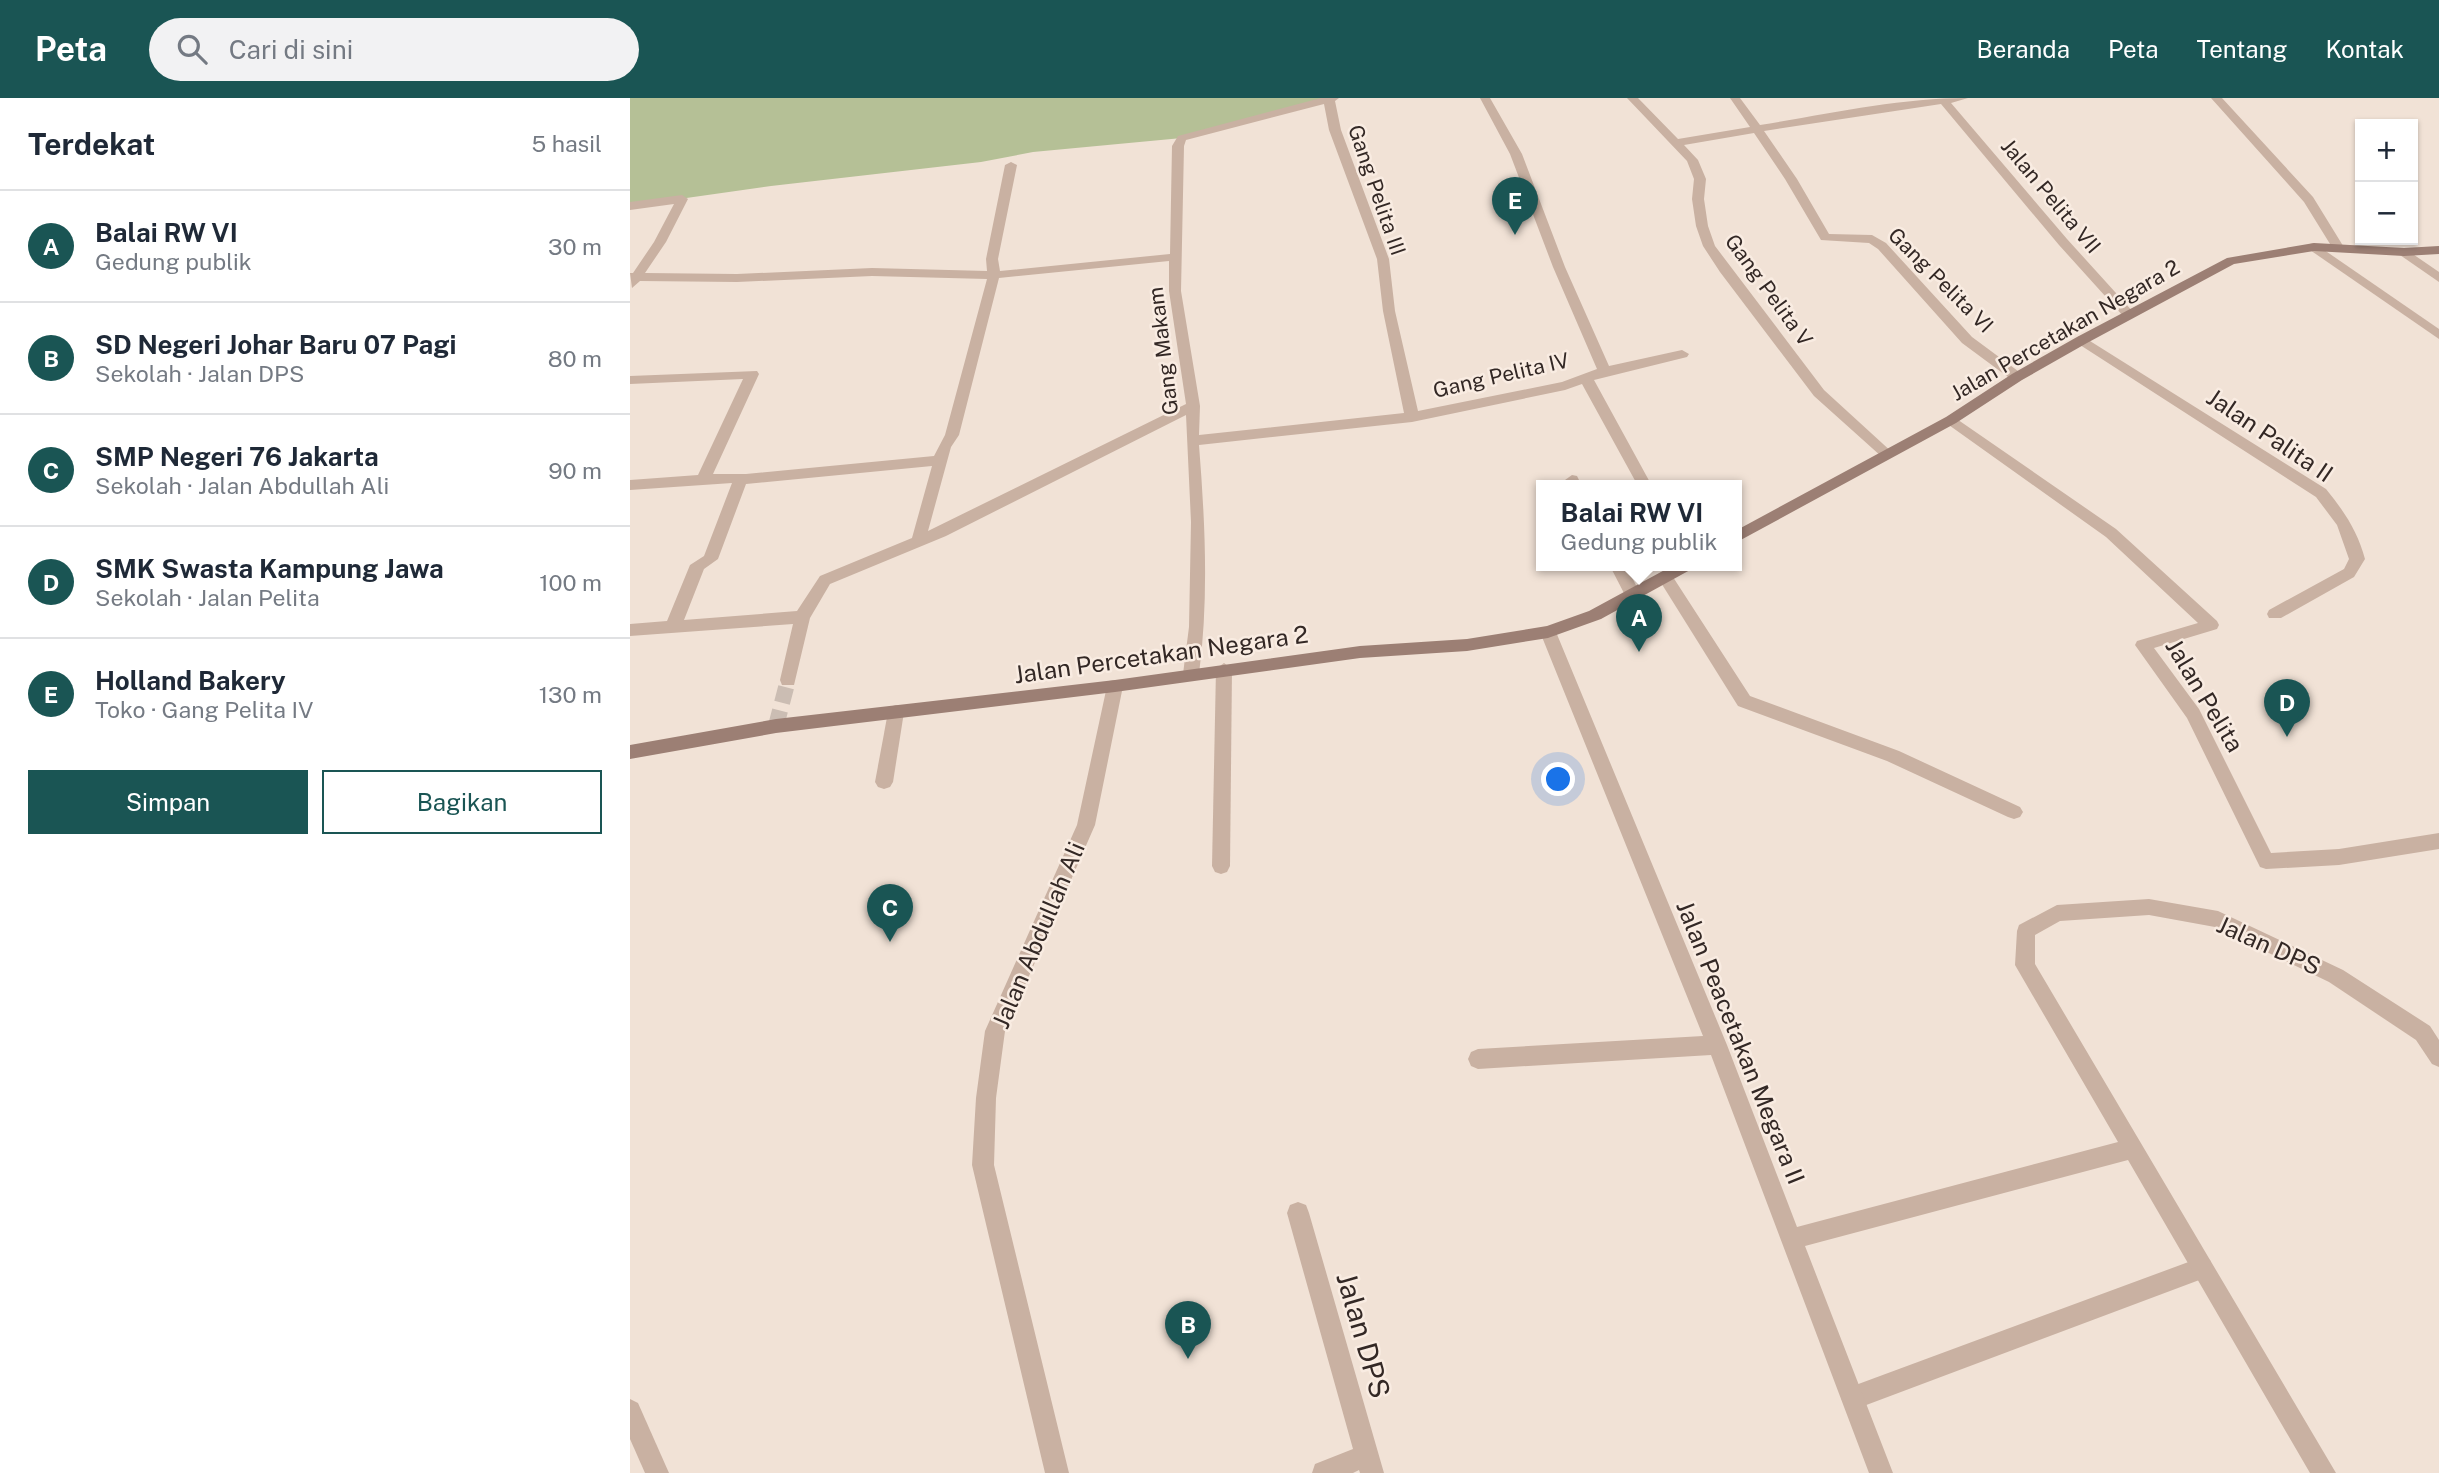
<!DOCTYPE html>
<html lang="id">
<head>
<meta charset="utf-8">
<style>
  :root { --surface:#fff; --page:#f2f2f3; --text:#1f2937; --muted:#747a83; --line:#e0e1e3; --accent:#1a5554 }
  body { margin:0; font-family:"Public Sans",sans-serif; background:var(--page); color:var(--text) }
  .controls { position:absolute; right:21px; top:21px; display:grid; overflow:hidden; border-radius:0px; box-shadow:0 2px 5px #0004 }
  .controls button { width:63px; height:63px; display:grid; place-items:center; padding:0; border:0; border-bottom:2px solid var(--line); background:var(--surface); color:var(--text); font:35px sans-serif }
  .you { position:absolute; left:929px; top:682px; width:24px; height:24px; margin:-18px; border:5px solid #fff; border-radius:50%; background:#1a73e8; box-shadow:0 0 0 10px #1a73e833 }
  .badge { display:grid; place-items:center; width:46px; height:46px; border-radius:50%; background:var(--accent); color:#fff; font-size:23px; font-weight:700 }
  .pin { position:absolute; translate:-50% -58px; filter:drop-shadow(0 2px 4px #0008) }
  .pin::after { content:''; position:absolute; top:37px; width:24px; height:21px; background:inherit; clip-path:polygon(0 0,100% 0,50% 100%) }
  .popup { position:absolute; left:906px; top:382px; width:206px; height:91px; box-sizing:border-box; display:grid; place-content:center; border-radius:0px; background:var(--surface); filter:drop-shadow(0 2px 5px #0005); font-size:23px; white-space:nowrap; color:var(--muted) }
  .popup b { font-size:26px; color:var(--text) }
  .popup::after { content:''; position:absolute; left:50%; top:100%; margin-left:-14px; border:14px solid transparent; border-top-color:var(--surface) }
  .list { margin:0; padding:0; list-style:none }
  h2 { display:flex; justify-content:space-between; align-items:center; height:91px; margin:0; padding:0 28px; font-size:30px }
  h2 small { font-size:23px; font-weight:400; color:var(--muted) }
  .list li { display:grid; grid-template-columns:46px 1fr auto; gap:21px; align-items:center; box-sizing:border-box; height:112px; padding:0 28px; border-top:2px solid var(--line) }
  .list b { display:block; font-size:26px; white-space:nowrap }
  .list p { margin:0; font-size:23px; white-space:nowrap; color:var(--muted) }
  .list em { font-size:23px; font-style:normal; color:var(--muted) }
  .actions { display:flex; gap:14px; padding:21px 28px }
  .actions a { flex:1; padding:16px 0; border:2px solid var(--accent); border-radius:0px; text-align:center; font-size:24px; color:var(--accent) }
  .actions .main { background:var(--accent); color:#fff }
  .icon { flex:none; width:38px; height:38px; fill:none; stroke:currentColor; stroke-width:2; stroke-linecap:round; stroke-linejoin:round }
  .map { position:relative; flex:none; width:1809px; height:1375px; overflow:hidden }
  header { display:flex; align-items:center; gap:42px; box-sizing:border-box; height:98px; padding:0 35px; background:var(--accent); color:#fff }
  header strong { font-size:33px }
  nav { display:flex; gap:38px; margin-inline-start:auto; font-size:24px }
  .search { width:490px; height:63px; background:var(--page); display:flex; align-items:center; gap:18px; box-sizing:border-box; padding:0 24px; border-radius:38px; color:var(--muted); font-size:26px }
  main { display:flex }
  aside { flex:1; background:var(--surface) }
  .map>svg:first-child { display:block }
</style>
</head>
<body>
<header>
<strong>Peta</strong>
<div class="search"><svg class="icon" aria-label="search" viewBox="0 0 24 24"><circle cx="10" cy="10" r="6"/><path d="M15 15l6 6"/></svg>Cari di sini</div>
<nav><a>Beranda</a><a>Peta</a><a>Tentang</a><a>Kontak</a></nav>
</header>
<main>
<aside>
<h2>Terdekat<small>5 hasil</small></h2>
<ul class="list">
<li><span class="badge">A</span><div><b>Balai RW VI</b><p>Gedung publik</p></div><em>30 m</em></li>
<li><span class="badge">B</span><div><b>SD Negeri Johar Baru 07 Pagi</b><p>Sekolah · Jalan DPS</p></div><em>80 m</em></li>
<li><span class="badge">C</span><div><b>SMP Negeri 76 Jakarta</b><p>Sekolah · Jalan Abdullah Ali</p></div><em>90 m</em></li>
<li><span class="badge">D</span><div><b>SMK Swasta Kampung Jawa</b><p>Sekolah · Jalan Pelita</p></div><em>100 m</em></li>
<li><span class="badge">E</span><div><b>Holland Bakery</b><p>Toko · Gang Pelita IV</p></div><em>130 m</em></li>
</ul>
<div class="actions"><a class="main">Simpan</a><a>Bagikan</a></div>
</aside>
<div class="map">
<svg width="1809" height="1375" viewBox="0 0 1809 1375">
  <rect width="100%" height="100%" fill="#f1e2d6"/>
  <polygon fill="#b5c096" points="0,0 699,0 552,40 403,54 351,64 141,88 0,108"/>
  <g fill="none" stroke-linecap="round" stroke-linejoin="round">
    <polyline stroke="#cbbdb3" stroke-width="16" stroke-dasharray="16 8" stroke-linecap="butt" points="146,628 158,582"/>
    <g fill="#c9b1a2" fill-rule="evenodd">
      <polygon points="266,607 272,609 274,614 263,684 260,689 254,691 248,689 245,684 258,614 260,609"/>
      <polygon points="1572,1159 1580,1162 1583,1170 1580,1178 1572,1181 1223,1312 1215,1308 1211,1300 1215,1292 1223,1288"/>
    </g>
    <g fill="#c9b1a2" fill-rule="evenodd">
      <path d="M691 0H709L705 3 711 32 759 161 765 213 788 313 932 284 967 271 923 169 880 56 850 0H860L892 56 935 169 979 268 1052 252 1059 256 1057 259 964 282 1022 388H1008L952 286 935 292 782 324 569 347C575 424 579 499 569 576L561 582 553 576 559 529 561 424 556 317 316 438 200 486 180 520 164 587H152L150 582 163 526 0 538V526L37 523 60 467 74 458 102 385 0 392V382L68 377 113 281 0 286V278L127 273 129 276 83 376H116L304 358 315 337 357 181 242 178 107 184 10 183 2 190 0 175H3L24 144 44 106 0 112V104L52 97 58 101 36 144 15 175 107 176 242 170 357 173 356 161 375 67 381 64 387 67 368 161 370 173 540 156 542 48 548 38ZM694 6 699 32 747 161 753 213 774 315 569 337 570 308 551 193 554 48 556 42ZM539 163V193L556 306 298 433 321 349 329 337 369 180ZM302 368 282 440 190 478 167 513 54 522 74 471 88 461 116 386Z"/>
      <path d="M997 0H1008L1048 41 1120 29 1100 0H1110L1130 27C1199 16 1268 0 1338 0L1321 5 1437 141 1505 216 1499 220 1494 219 1429 147 1311 6 1134 33 1167 81 1199 136 1242 137 1256 145 1342 239 1392 276V282H1382L1332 245 1248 151 1239 145 1191 142 1155 81 1124 35 1054 47 1068 62 1076 81 1074 101 1078 128 1085 148 1194 292 1264 356 1262 359H1252L1184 298 1090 174 1073 148 1066 128 1062 101 1064 81 1057 63Z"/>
      <polygon points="1581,0 1592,0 1683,99 1715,151 1713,154 1705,154 1674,104"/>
      <polygon points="1684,145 1809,231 1809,241 1680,152 1680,146"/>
      <polygon points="1774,150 1809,174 1809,184 1770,157 1770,151"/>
      <path d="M1452 238 1696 391C1714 413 1728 434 1735 461L1724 479 1651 520H1639L1637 516 1639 512 1714 471 1719 461 1707 427 1686 399 1447 245V239Z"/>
      <polygon points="1321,317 1486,431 1587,523 1589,527 1587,531 1524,550 1569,611 1641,755 1709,751 1809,735 1809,751 1709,767 1636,771 1630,769 1557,620 1505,547 1507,543 1568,525 1476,439 1316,325 1314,322"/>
      <polygon points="942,377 947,378 952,388 938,388 935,382"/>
      <polygon points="980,468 996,468 1011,497 1009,501 997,501"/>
      <polygon points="1036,474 1041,476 1120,598 1269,653 1390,709 1393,714 1390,719 1384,721 1378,719 1257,663 1108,608 1028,480"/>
      <polygon points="918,528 926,534 1097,947 1167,1129 1488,1044 1385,867 1387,833 1389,827 1427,807 1519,801 1588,813 1713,872 1800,928 1809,942 1809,969 1802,966 1786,942 1699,884 1585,829 1519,817 1430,823 1405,837 1405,866 1706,1375 1680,1375 1498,1062 1175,1148 1263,1375 1239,1375 1081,957 848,971 841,968 838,961 841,954 848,951 1073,938 910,534"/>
      <polygon points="594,565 602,571 600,768 597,774 591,776 585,774 582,768 586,571"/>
      <polygon points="485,582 491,583 493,588 465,727 375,933 366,1000 364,1067 439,1375 415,1375 342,1067 346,1000 355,933 447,727 477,588 479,583"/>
      <polygon points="668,1104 676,1107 679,1115 754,1375 730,1375 729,1372 723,1375 682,1375 685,1366 723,1351 657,1115 660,1107"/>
      <polygon points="0,1301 8,1305 39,1375 15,1375 0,1341"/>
    </g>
    <g fill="#9c7f74" fill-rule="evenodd">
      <polygon points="1684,145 1774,150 1809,148 1809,156 1774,158 1684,153 1604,166 1457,245 1392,282 1326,325 1107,444 1107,432 1316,319 1382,276 1447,239 1597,160"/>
      <polygon points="1042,468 1063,468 1060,472 971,521 918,540 837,553 730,560 485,594 146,635 0,661 0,647 146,621 485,582 730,548 837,541 917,528 959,513"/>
    </g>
  </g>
  <g text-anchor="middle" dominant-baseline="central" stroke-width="5" stroke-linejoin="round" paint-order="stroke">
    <g font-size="21" fill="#332825" stroke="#f9ece2">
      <text transform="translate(747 92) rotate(71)">Gang Pelita III</text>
      <text transform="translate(1421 98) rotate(50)">Jalan Pelita VII</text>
      <text transform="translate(1311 182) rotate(45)">Gang Pelita VI</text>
      <text transform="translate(1139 192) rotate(54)">Gang Pelita V</text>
      <text transform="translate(1435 232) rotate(-30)">Jalan Percetakan Negara 2</text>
      <text transform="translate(533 253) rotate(-97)">Gang Makam</text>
      <text transform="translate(871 277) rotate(-13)">Gang Pelita IV</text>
    </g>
    <g font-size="24" fill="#332825" stroke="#f9ece2">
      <text transform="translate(1640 337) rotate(34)">Jalan Palita II</text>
      <text transform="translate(531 556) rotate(-8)">Jalan Percetakan Negara 2</text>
      <text transform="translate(1575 597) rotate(59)">Jalan Pelita</text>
      <text transform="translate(408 837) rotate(-67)">Jalan Abdullah Ali</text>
      <text transform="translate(1639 847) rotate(24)">Jalan DPS</text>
      <text transform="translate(1111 944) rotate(68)">Jalan Peacetakan Megara II</text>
    </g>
    <g font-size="28" fill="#332825" stroke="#f9ece2">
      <text transform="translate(734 1237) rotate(74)">Jalan DPS</text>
    </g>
  </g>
</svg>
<div class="controls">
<button>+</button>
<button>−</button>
</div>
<div class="you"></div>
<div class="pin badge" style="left:1009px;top:554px">A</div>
<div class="popup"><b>Balai RW VI</b>Gedung publik</div>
<div class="pin badge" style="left:558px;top:1261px">B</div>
<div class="pin badge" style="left:260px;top:844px">C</div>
<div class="pin badge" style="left:1657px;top:639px">D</div>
<div class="pin badge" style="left:885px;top:137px">E</div>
</div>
</main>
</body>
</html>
